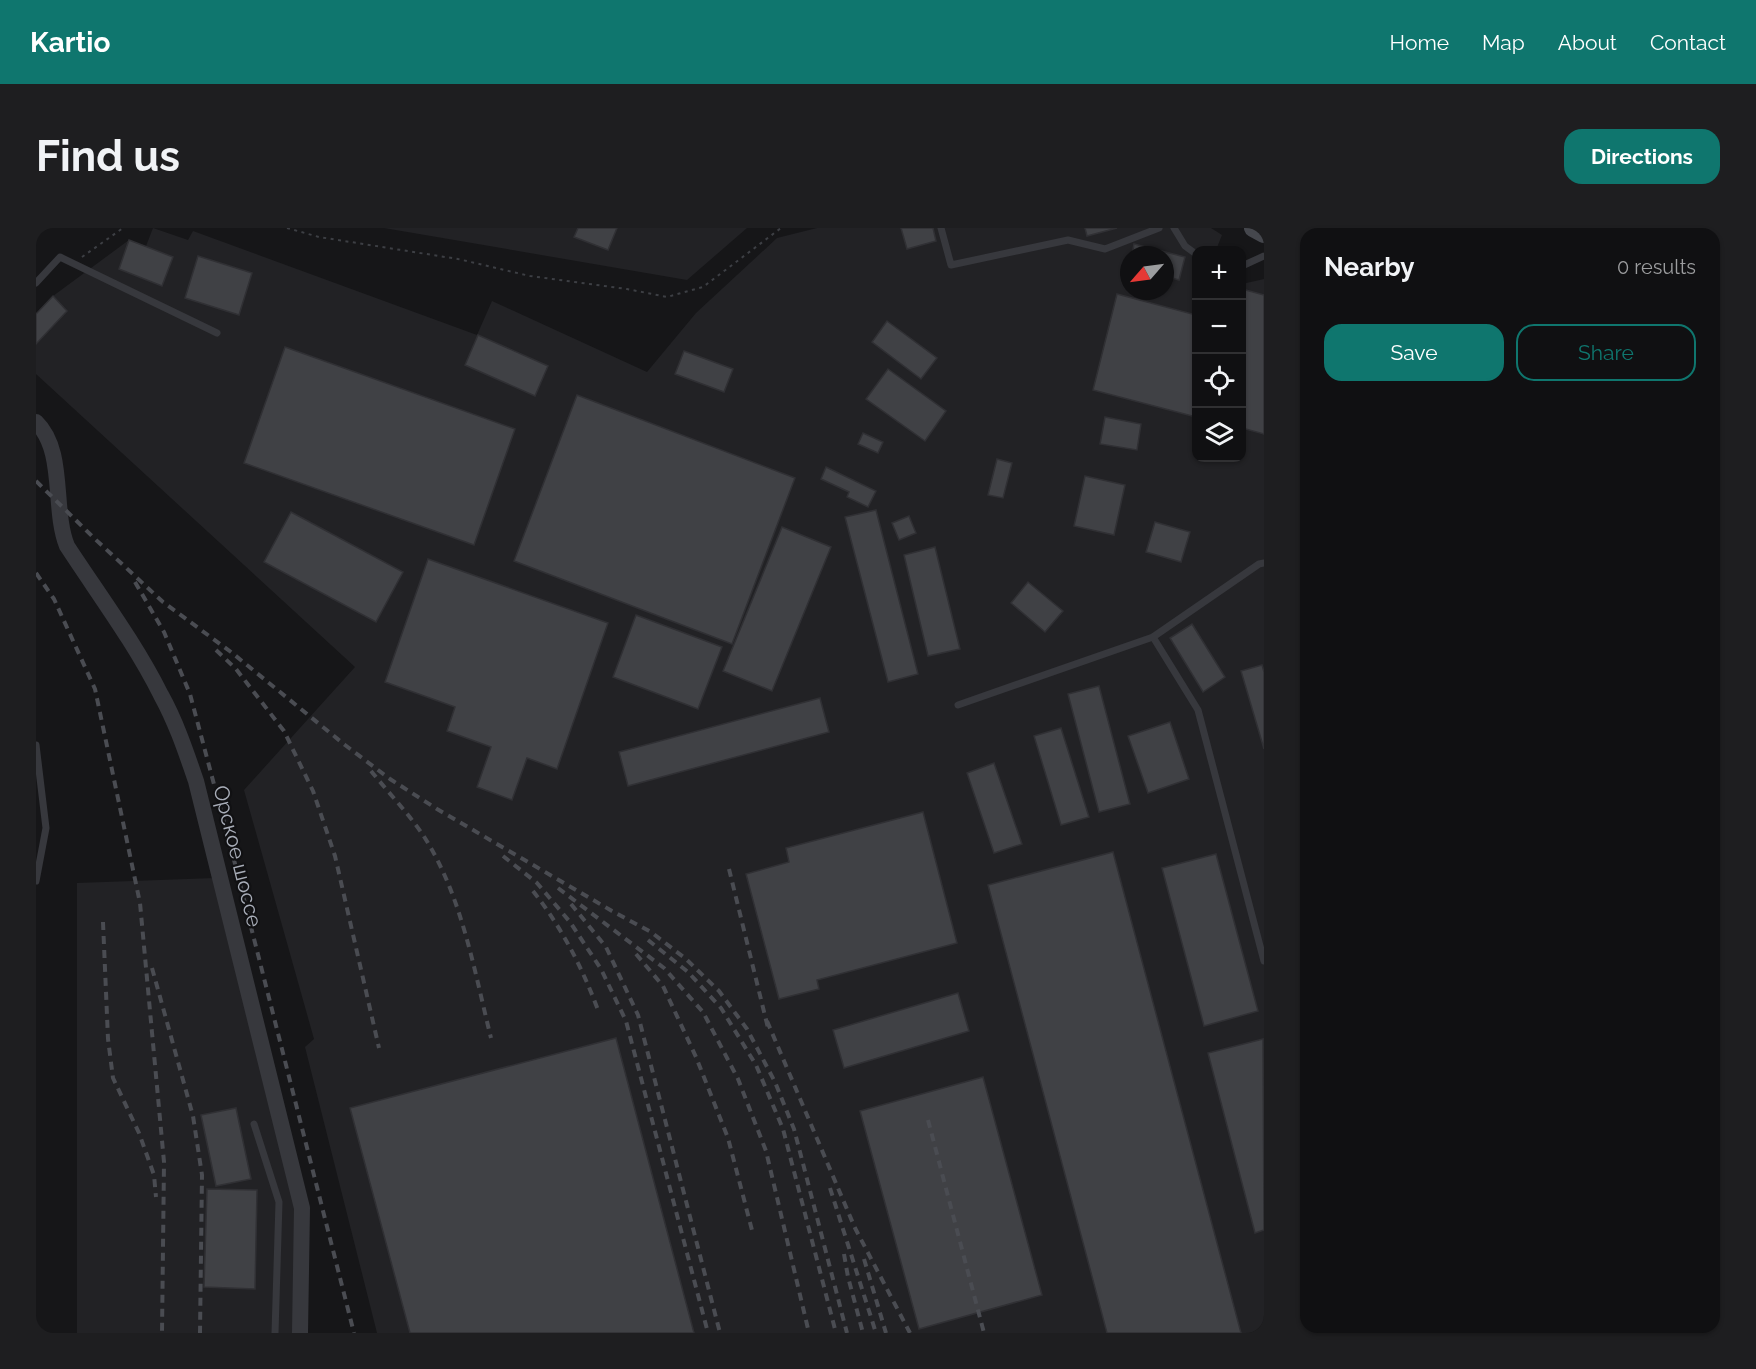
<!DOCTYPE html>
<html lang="en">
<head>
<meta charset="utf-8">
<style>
  :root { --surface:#101012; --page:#1e1e20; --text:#f1f3f6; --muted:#9c9d9f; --line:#303032; --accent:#0f766e }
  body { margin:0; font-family:Raleway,sans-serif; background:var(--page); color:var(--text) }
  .controls { position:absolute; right:18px; top:18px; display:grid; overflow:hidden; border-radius:12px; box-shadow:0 2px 4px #0004 }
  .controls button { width:54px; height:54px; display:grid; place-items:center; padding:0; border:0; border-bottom:2px solid var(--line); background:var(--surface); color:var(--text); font:30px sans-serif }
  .compass { position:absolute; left:1084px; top:18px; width:54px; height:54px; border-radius:50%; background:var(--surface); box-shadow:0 2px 4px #0004; rotate:242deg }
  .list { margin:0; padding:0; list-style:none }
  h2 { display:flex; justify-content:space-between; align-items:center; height:78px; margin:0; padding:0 24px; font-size:26px }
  h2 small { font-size:20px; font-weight:400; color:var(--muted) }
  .actions { display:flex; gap:12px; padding:18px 24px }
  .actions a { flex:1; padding:14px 0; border:2px solid var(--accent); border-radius:18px; text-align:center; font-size:21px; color:var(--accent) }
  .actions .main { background:var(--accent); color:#fff }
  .icon { flex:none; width:33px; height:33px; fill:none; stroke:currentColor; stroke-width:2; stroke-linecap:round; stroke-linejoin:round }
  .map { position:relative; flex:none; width:1228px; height:1105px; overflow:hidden; border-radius:18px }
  header { display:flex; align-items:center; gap:36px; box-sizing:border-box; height:84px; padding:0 30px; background:var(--accent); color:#fff }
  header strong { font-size:28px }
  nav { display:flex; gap:33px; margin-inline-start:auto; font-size:21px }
  .intro { display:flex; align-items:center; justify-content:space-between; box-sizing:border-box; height:144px; padding:0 36px }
  h1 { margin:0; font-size:42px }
  .button { padding:15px 27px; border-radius:18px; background:var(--accent); color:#fff; font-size:21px; font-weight:700 }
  main { display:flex; gap:36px; padding:0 36px }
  aside { flex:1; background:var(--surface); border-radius:18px; box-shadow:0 2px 4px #0004 }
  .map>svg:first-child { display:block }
</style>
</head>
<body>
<header>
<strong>Kartio</strong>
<nav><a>Home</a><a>Map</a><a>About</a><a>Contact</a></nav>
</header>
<div class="intro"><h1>Find us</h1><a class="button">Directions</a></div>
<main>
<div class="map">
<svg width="1228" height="1105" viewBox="0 0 1228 1105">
  <rect width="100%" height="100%" fill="#161618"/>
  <g fill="#222225" fill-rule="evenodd">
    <path d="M117 0 152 12 157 3 441 107 456 73 611 144 660 85 741 10 781 0H1175L1186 7 1180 22H1160V230H1206V56L1228 51V1105H341L269 819 278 811 208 562 319 439 0 146V86L17 68 93 12 110 18ZM1093 27H1129V63H1093Z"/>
    <polygon points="348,0 711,0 651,52"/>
    <polygon points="179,650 261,971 258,1105 41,1105 41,655"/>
  </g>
  <g fill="#404145" stroke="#303034" stroke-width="1.5">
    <polygon points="542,0 581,0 572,22 538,9"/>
    <polygon points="865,0 897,0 900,13 871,21"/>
    <polygon points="1049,0 1081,0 1051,8"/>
    <polygon points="93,12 137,29 126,58 83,41"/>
    <polygon points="1098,16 1149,29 1143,52 1129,48 1129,27 1096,27"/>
    <polygon points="162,28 216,45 203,87 149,70"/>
    <polygon points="1206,61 1228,67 1228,206 1206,200"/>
    <polygon points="1081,66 1160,87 1160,189 1057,162"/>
    <polygon points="17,68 31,83 0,116 0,86"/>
    <polygon points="851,93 901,130 885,151 836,114"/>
    <polygon points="442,107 512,138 499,168 429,137"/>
    <polygon points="249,119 479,201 438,317 208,235"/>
    <polygon points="648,123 697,141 688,164 639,146"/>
    <polygon points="852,141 910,183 889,213 830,171"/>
    <polygon points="541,167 759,250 696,416 478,333"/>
    <polygon points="1069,189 1105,196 1101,222 1064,216"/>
    <polygon points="827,205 847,214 842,225 822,216"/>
    <polygon points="961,231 976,235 967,270 952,267"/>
    <polygon points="790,239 840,263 832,279 811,269 813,264 785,251"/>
    <polygon points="1049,248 1089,257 1078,307 1038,298"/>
    <polygon points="840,282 882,446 852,454 809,289"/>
    <polygon points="255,284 367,344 340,394 228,334"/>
    <polygon points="873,288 880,305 863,312 856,295"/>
    <polygon points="1119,294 1154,304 1145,334 1110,324"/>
    <polygon points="746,299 795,319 736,463 687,443"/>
    <polygon points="899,319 924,421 892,428 868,327"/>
    <polygon points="392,331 572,395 521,541 491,530 476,572 441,559 455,519 411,503 419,479 349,454"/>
    <polygon points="992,354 1027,383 1009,404 975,375"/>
    <polygon points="600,387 686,419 662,481 577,449"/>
    <polygon points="1156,396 1189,449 1167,464 1134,410"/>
    <polygon points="1226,437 1228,444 1228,521 1205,443"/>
    <polygon points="1063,458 1094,576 1063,584 1032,466"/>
    <polygon points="784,470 793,504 592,558 583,524"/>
    <polygon points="1134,494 1153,551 1112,565 1092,508"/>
    <polygon points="1025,500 1053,589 1025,597 998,508"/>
    <polygon points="958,535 986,616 958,625 931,545"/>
    <polygon points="887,584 921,715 781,752 783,761 743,771 710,646 753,634 750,620"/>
    <polygon points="1077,624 1205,1105 1071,1105 952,657"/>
    <polygon points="1180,626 1222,783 1168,798 1126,640"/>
    <polygon points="922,765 933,803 808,840 797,802"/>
    <polygon points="580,810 658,1105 374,1105 314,880"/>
    <polygon points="1227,811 1228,1002 1219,1005 1172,825"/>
    <polygon points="947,849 1006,1067 883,1101 824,883"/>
    <polygon points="200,880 215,951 180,958 165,887"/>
    <polygon points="171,961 221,962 219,1061 168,1059"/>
  </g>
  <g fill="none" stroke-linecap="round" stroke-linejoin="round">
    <g stroke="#3d3f44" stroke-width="2" stroke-dasharray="3 4.5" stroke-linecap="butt">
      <polyline points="251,0 283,9 422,31 494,48 591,61 631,69 667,59 745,0"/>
      <polyline points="46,29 87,0"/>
    </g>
    <g stroke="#37383d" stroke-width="7">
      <polyline points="905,0 915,37 1032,12 1069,21 1123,0"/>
      <polyline points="1138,0 1149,18 1160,26"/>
      <polyline points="1206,38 1228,28"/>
      <polyline points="0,55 24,29 181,105"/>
      <polyline points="1117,409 1162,482 1228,733"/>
      <polyline points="922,477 1117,409 1223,336 1228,335"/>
      <polyline points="0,517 10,600 0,653"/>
      <polyline points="218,896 243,974 239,1105"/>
    </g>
    <path stroke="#37383d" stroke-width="16" d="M0 194C30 223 16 281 31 318 63 367 99 415 125 467 140 494 150 524 160 553L266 980 264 1105"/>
    <polyline stroke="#45474d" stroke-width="18" points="1217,0 1228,6"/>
    <g stroke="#4a4c52" stroke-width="4" stroke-dasharray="8 6" stroke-linecap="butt">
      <polyline points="0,253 59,311 127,374 195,424 309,517 354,551 401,581 576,683 615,704 650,731 683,763 711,801 739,854 758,901 811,1105"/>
      <polyline points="0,345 18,371 59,461 104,675 128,934 126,1105"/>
      <polyline points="99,354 128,404 154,466 197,628 318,1105"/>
      <polyline points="180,422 200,441 248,503 277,563 299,628 343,820"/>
      <path d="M335 543C352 564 372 585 387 607 426 667 438 742 455 810"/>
      <polyline points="467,628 501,655 534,694 565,741 590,793 672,1105"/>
      <polyline points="693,641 732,800"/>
      <polyline points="522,660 628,740 667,784 702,851 730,923 773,1105"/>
      <path d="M497 663C526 700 546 739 562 782"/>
      <polyline points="535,676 570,719 602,787 684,1105"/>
      <polyline points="67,694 72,811 77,850 103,905 118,947 120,969"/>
      <polyline points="612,712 652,744 685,780 720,837 747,901 800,1105"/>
      <polyline points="600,726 627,758 660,829 692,910 717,1006"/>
      <polyline points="116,740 157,888 166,947 164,1105"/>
      <polyline points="731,793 819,1000 874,1105"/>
      <polyline points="892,892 948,1105"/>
      <polyline points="794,960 840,1105"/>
      <polyline points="808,1026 812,1049 827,1105"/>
      <polyline points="828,1031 850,1105"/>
    </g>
  </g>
  <g text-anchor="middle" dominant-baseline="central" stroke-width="4.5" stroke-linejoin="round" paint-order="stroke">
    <g font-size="21" fill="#a8adb8" stroke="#111113">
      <text transform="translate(202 628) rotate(76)">Орское шоссе</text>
    </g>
  </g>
</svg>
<div class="controls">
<button>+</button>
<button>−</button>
<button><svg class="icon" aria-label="locate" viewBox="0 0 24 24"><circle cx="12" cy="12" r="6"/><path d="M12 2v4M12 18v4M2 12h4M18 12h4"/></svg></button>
<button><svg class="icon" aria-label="layers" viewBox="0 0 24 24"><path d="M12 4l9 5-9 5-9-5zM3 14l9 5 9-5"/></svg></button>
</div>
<svg class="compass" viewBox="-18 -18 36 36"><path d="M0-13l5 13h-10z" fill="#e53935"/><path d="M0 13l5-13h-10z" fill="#9c9d9f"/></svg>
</div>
<aside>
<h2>Nearby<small>0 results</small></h2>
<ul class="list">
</ul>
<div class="actions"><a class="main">Save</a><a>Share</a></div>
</aside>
</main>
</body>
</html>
